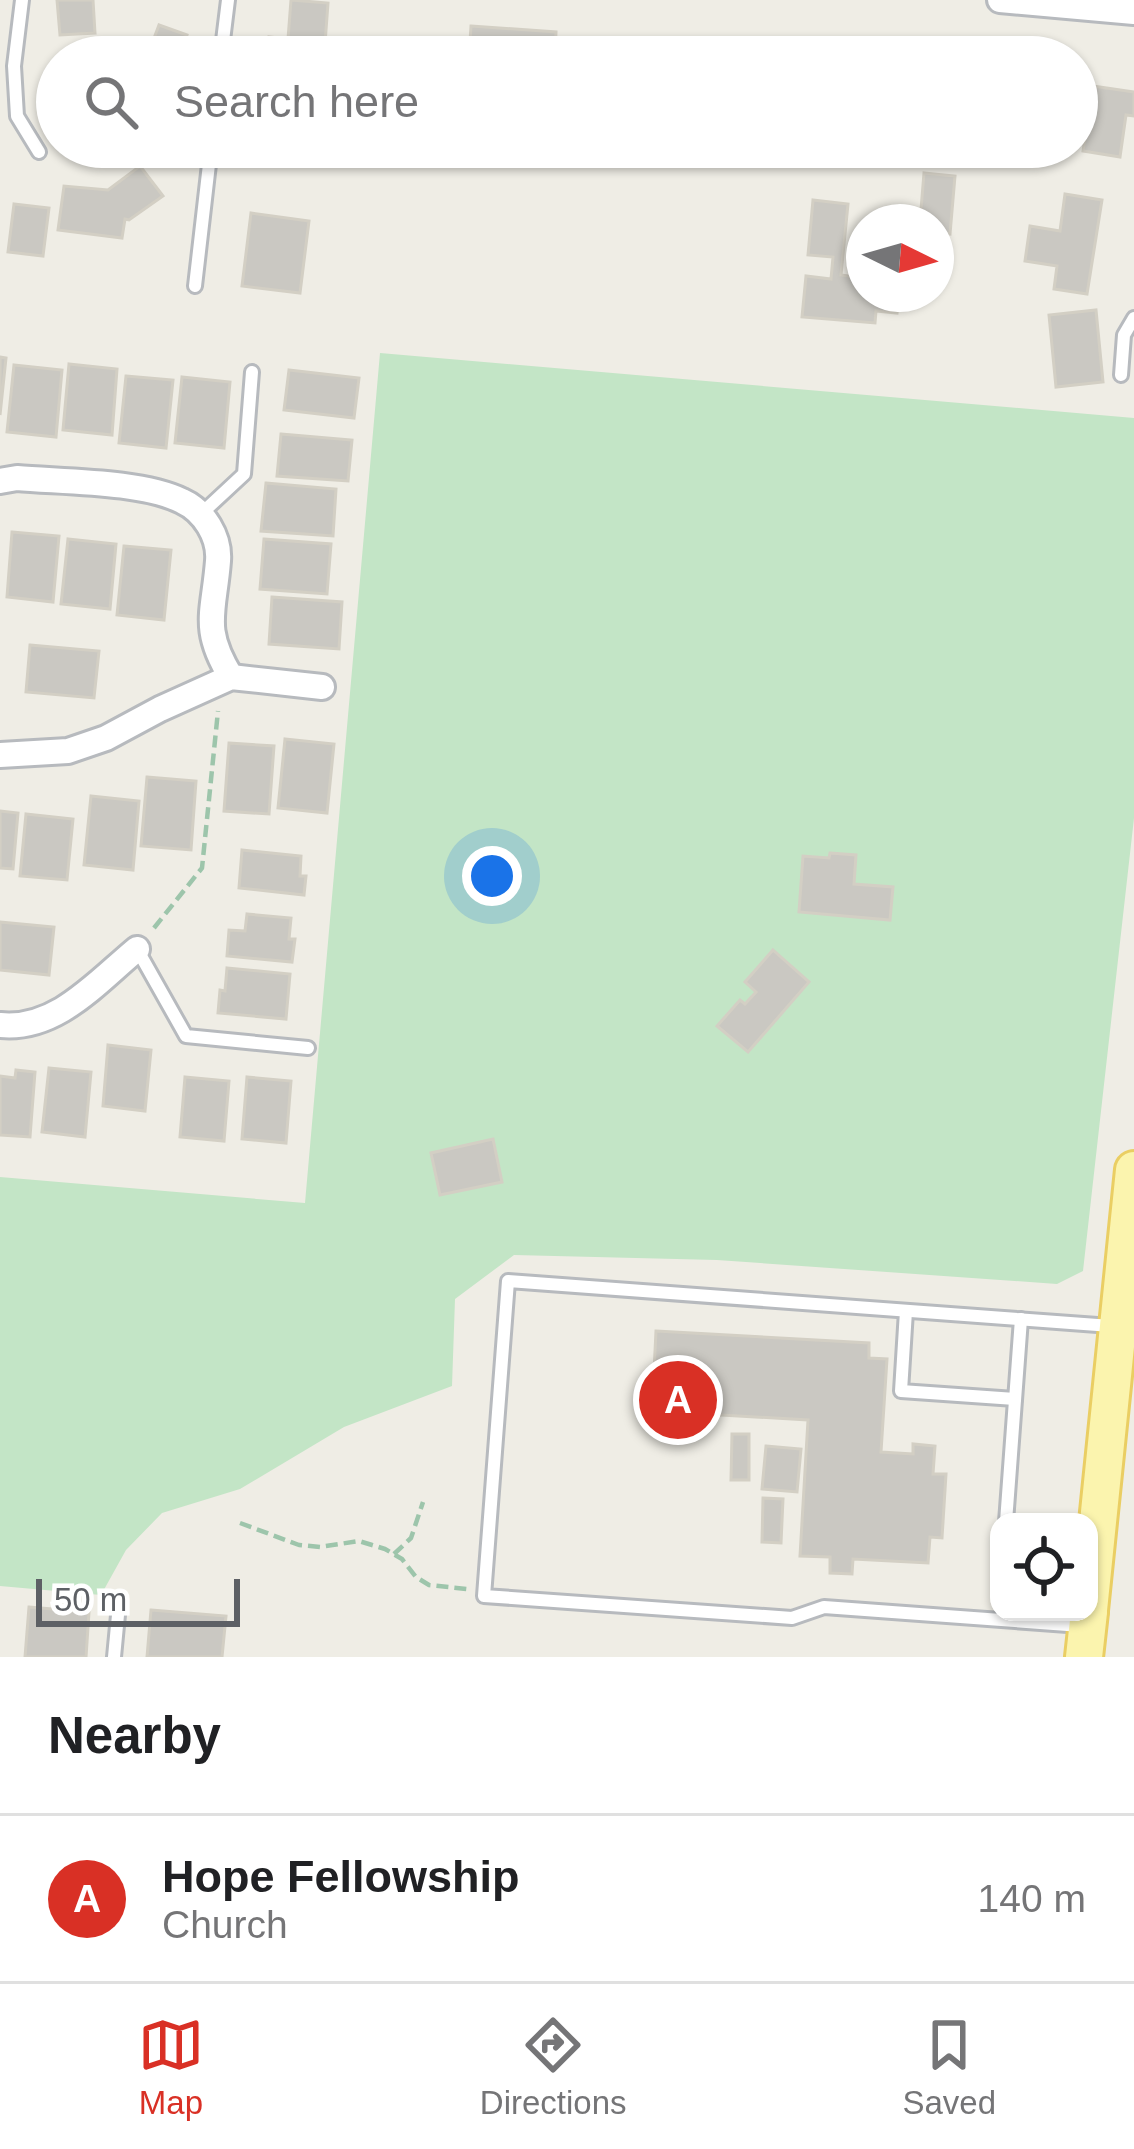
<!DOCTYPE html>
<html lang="en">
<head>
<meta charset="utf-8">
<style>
  :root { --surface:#fff; --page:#f6f6f6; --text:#202124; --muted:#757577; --line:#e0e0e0; --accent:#d93025 }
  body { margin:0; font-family:Arial,sans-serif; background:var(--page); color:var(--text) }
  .controls { position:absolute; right:36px; bottom:36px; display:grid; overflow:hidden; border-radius:24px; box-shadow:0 3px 9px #0004 }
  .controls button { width:108px; height:108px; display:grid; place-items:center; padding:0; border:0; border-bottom:3px solid var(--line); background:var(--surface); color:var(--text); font:60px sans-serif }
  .compass { position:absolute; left:846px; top:204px; width:108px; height:108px; border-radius:50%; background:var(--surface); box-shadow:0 3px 9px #0004; rotate:95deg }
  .scale { position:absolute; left:36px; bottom:30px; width:204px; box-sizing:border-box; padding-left:12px; border:6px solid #5d6065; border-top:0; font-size:33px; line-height:42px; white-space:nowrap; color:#5d6065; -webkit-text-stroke:9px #fff; paint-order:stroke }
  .you { position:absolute; left:492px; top:876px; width:42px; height:42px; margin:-30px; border:9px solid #fff; border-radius:50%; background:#1a73e8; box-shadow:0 0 0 18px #1a73e833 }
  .badge { display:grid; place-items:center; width:78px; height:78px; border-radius:50%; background:var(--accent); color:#fff; font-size:39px; font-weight:700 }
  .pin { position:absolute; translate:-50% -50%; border:6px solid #fff; box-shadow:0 3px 12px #0006 }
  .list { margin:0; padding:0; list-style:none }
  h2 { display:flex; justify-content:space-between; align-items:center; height:156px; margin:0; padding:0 48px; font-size:51px }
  h2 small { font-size:39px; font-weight:400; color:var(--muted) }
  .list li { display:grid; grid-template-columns:78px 1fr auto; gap:36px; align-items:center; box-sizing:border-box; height:168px; padding:0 48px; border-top:3px solid var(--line) }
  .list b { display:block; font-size:45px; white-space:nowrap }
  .list p { margin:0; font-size:39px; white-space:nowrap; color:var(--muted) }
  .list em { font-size:39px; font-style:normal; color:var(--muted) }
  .icon { flex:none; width:66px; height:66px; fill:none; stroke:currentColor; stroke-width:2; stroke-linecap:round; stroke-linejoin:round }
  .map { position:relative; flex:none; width:1134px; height:1657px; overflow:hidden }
  .search { position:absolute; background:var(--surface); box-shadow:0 3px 9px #0004; left:36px; right:36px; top:36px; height:132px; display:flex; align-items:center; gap:30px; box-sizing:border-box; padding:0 42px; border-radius:66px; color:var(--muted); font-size:45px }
  .sheet { height:324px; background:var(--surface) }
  nav { display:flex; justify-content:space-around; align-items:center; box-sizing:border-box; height:168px; border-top:3px solid var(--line); background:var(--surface); font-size:33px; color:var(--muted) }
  nav a { display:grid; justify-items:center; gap:6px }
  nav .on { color:var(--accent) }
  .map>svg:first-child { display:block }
</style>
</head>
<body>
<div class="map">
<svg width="1134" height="1657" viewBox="0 0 1134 1657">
  <rect width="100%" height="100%" fill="#efede5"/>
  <polygon fill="#c3e5c6" points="380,353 1134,418 1134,818 1083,1271 1057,1284 717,1260 514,1255 455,1299 452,1386 344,1427 240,1489 162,1513 126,1550 101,1595 0,1586 0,1177 305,1203"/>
  <g fill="#cac8c2" stroke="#d3cfc4" stroke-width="3">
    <polygon points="57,0 93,0 95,33 60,35"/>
    <polygon points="291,0 328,3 324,57 268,57 269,37 288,39"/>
    <polygon points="159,25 187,35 180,57 147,57"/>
    <polygon points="471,26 556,32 555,57 469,57"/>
    <polygon points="101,44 141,57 96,57"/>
    <polygon points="1093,86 1134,92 1134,116 1126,115 1120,157 1083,151"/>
    <polygon points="714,147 771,147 769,159"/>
    <polygon points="140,166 163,196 129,220 125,219 122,238 58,230 64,186 108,190"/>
    <polygon points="924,173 955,176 950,234 936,232 936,222 920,222"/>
    <polygon points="1065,194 1102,200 1087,294 1054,289 1057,266 1025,261 1030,226 1060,231"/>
    <polygon points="813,200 848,204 841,275 864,278 864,294 899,294 897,313 876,311 875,323 802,317 806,276 831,279 833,257 808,255"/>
    <polygon points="14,204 49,208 43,256 8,252"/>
    <polygon points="251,213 309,221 300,293 242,286"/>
    <polygon points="1096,310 1103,382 1056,387 1049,315"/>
    <polygon points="0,357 6,358 0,415"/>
    <polygon points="69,364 117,369 112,435 63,430"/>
    <polygon points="14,365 62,370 56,437 7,432"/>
    <polygon points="289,370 359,378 354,418 284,410"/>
    <polygon points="126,376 173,380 166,448 119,443"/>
    <polygon points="182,377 230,382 224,448 175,443"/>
    <polygon points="281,434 352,440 348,481 277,476"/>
    <polygon points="266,483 336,489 333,536 261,531"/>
    <polygon points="12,532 59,536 53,602 7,597"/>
    <polygon points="68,539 116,544 110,609 61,604"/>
    <polygon points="264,539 331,544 327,594 260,589"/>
    <polygon points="124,546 171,550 164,620 117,615"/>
    <polygon points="272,597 342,602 339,649 269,644"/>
    <polygon points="30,645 99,651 94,698 26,692"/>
    <polygon points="285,739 334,744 327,813 278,808"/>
    <polygon points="229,743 274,746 269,814 224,811"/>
    <polygon points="147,777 196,781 191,850 141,846"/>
    <polygon points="91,796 139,801 133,870 84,865"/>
    <polygon points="0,811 18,813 13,869 0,868"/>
    <polygon points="26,814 73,819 67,880 20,876"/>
    <polygon points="242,850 301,856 300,876 306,876 304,895 239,888"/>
    <polygon points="830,853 856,855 854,884 893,887 890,920 799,912 803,856 829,858"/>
    <polygon points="247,914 291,918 289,939 295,939 292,962 227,956 229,930 245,931"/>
    <polygon points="0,922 54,927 49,975 0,970"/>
    <polygon points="773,950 809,982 748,1052 717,1026 740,1000 745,1004 756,992 745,982"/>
    <polygon points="227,968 290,974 286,1019 218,1013 220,990 225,991"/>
    <polygon points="108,1045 151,1050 145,1111 103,1106"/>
    <polygon points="49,1068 91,1072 85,1137 42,1132"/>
    <polygon points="16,1070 35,1072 30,1137 0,1135 0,1076 15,1078"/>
    <polygon points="185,1077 229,1081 224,1141 180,1137"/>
    <polygon points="247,1077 291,1081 286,1143 242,1139"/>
    <polygon points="493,1139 502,1182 440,1195 431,1153"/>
    <polygon points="656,1331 869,1343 869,1358 887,1359 881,1452 913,1454 913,1444 935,1446 933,1474 946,1474 942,1538 930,1537 928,1563 853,1559 852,1574 830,1573 830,1557 800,1556 808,1420 652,1411"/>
    <polygon points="732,1434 749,1434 749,1480 731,1480"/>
    <polygon points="766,1446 801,1449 797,1492 762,1489"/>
    <polygon points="763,1498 783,1499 781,1543 762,1542"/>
    <polygon points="29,1607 89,1612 86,1657 25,1657"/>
    <polygon points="151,1610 226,1616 222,1657 147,1657"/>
  </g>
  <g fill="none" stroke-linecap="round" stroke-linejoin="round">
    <defs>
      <g id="service">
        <polyline points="22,0 14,66 17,116 39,152"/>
        <polyline points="221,57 228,0"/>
        <polyline points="195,286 211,147"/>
        <polyline points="1121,375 1124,335 1134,318"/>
        <polyline points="201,514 244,474 252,372"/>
        <polyline points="137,949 186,1036 308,1048"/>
        <polyline points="906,1311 901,1391 1015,1399"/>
        <polyline points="1006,1522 1021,1319"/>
        <polyline points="1081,1626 824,1607 792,1618 484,1596 508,1281 1111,1326"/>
        <polyline points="114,1657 118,1615"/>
      </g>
      <g id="minor">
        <polyline points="1000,0 1134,12"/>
        <path d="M0 481 17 478C63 482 141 481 182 501 204 511 220 537 218 561 214 613 201 628 231 677"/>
        <polyline points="0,755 68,751 106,738 160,709 231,677 322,687"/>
        <path d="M0 1025C56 1031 97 982 137 949"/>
      </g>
      <g id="primary">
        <polyline points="1089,1610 1134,1170"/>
        <polyline points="1084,1657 1089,1612"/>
      </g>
    </defs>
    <use href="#service" stroke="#b7babe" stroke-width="18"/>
    <use href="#minor" stroke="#b7babe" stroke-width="30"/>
    <use href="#primary" stroke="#eace63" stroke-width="42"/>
    <g stroke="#9dc5ab" stroke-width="4.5" stroke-dasharray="12 6" stroke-linecap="butt">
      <polyline points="154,928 202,868 218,711"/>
      <polyline points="240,1523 299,1545 320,1547 359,1541 385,1549 402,1559 416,1577 429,1585 467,1589"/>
      <polyline points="394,1554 411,1538 423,1502"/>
    </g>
    <use href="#service" stroke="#fff" stroke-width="12"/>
    <use href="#minor" stroke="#fff" stroke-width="24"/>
    <use href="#primary" stroke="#fbf4ae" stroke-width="36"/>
  </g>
</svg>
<div class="controls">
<button><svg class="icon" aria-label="locate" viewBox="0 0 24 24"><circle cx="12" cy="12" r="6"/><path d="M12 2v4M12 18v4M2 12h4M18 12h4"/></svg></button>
</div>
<svg class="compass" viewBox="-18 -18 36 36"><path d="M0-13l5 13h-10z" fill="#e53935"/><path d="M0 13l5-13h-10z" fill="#757577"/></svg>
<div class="scale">50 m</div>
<div class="you"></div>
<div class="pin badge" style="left:678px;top:1400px">A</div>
<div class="search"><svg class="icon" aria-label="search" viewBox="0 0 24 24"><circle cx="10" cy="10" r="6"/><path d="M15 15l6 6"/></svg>Search here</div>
</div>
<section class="sheet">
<h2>Nearby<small></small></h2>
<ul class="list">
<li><span class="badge">A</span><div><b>Hope Fellowship</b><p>Church</p></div><em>140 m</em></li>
</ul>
</section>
<nav>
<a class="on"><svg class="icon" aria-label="map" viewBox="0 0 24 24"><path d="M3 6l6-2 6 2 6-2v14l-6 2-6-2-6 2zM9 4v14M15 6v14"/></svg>Map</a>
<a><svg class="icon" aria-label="directions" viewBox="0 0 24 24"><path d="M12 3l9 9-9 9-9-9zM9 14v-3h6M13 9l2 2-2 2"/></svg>Directions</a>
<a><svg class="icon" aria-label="saved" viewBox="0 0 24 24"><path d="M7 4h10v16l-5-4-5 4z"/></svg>Saved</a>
</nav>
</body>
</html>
